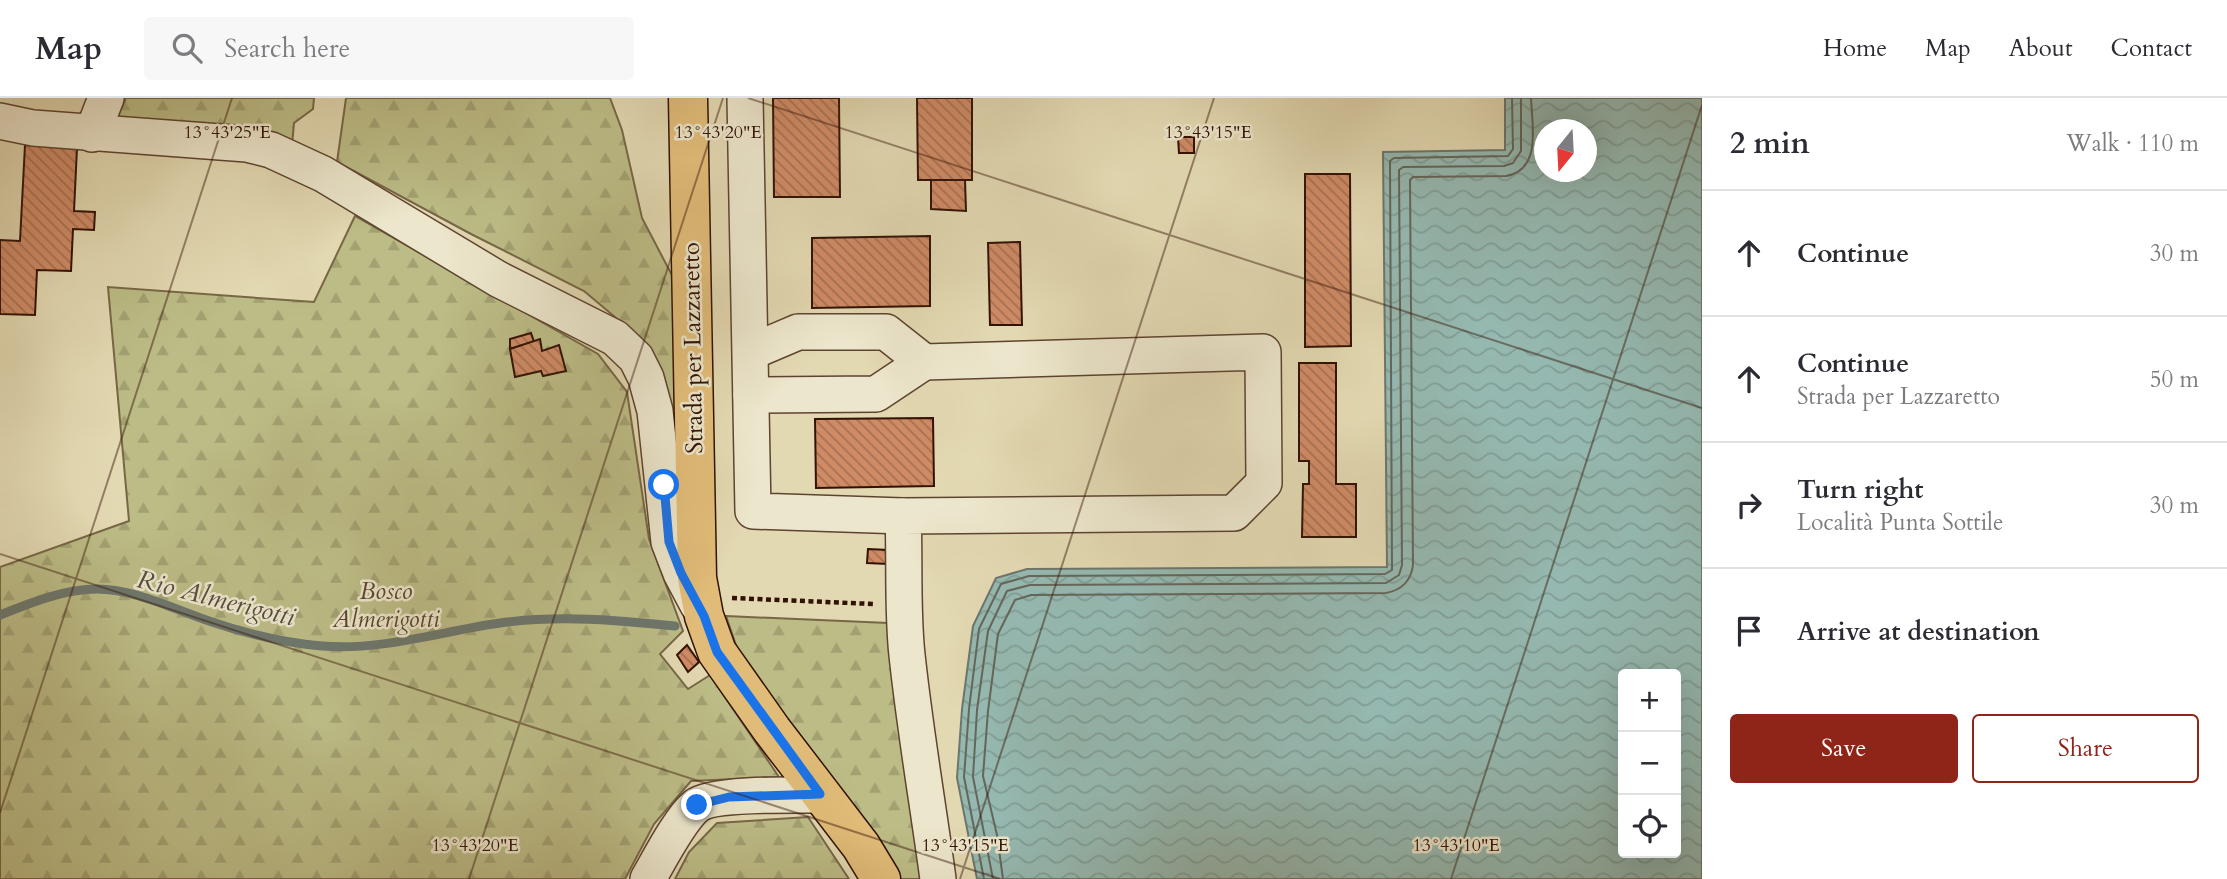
<!DOCTYPE html>
<html lang="en">
<head>
<meta charset="utf-8">
<style>
  :root { --surface:#fff; --page:#f7f7f7; --text:#2b2b33; --muted:#7c7c81; --line:#e1e1e2; --accent:#8f2418 }
  body { margin:0; font-family:Cardo,serif; background:var(--page); color:var(--text) }
  .controls { position:absolute; right:21px; bottom:21px; display:grid; overflow:hidden; border-radius:7px; box-shadow:0 7px 28px #0002 }
  .controls button { width:63px; height:63px; display:grid; place-items:center; padding:0; border:0; border-bottom:2px solid var(--line); background:var(--surface); color:var(--text); font:35px sans-serif }
  .compass { position:absolute; left:1534px; top:21px; width:63px; height:63px; border-radius:50%; background:var(--surface); box-shadow:0 7px 28px #0002; rotate:198deg }
  .stop { position:absolute; width:21px; height:21px; margin:-16px; border:5px solid #1a73e8; border-radius:50%; background:#fff }
  .stop.end { background:#1a73e8; border-color:#fff; box-shadow:0 2px 7px #0008 }
  .list { margin:0; padding:0; list-style:none }
  h2 { display:flex; justify-content:space-between; align-items:center; height:91px; margin:0; padding:0 28px; font-size:30px }
  h2 small { font-size:23px; font-weight:400; color:var(--muted) }
  .list li { display:grid; grid-template-columns:46px 1fr auto; gap:21px; align-items:center; box-sizing:border-box; height:126px; padding:0 28px; border-top:2px solid var(--line) }
  .list b { display:block; font-size:26px; white-space:nowrap }
  .list p { margin:0; font-size:23px; white-space:nowrap; color:var(--muted) }
  .list em { font-size:23px; font-style:normal; color:var(--muted) }
  .actions { display:flex; gap:14px; padding:21px 28px }
  .actions a { flex:1; padding:16px 0; border:2px solid var(--accent); border-radius:7px; text-align:center; font-size:24px; color:var(--accent) }
  .actions .main { background:var(--accent); color:#fff }
  .icon { flex:none; width:38px; height:38px; fill:none; stroke:currentColor; stroke-width:2; stroke-linecap:round; stroke-linejoin:round }
  .map { position:relative; flex:none; width:1702px; height:781px; overflow:hidden }
  header { display:flex; align-items:center; gap:42px; box-sizing:border-box; height:98px; padding:0 35px; background:var(--surface); border-bottom:2px solid var(--line) }
  header strong { font-size:33px }
  nav { display:flex; gap:38px; margin-inline-start:auto; font-size:24px }
  .search { width:490px; height:63px; background:var(--page); display:flex; align-items:center; gap:18px; box-sizing:border-box; padding:0 24px; border-radius:7px; color:var(--muted); font-size:26px }
  main { display:flex }
  aside { flex:1; background:var(--surface) }
  .map>svg:first-child { display:block }
</style>
</head>
<body>
<header>
<strong>Map</strong>
<div class="search"><svg class="icon" aria-label="search" viewBox="0 0 24 24"><circle cx="10" cy="10" r="6"/><path d="M15 15l6 6"/></svg>Search here</div>
<nav><a>Home</a><a>Map</a><a>About</a><a>Contact</a></nav>
</header>
<main>
<div class="map">
<svg width="1702" height="781" viewBox="0 0 1702 781">
  <defs>
    <pattern id="forest-firs" width="22" height="20" patternUnits="userSpaceOnUse" patternTransform="scale(1.75)"><rect width="22" height="20" fill="#bcbc86"/><path d="M5 1l3.5 6h-7zM16 11l3.5 6h-7z" fill="#a2a172"/></pattern>
    <pattern id="water-waves" width="16" height="10" patternUnits="userSpaceOnUse" patternTransform="scale(1.75)"><rect width="16" height="10" fill="#95b9b1"/><path d="M0 5q4-4 8 0t8 0" fill="none" stroke="#819e97"/></pattern>
    <pattern id="building-back-hatch" width="6" height="6" patternUnits="userSpaceOnUse" patternTransform="scale(1.75)"><rect width="6" height="6" fill="#ce8b66"/><path d="M-1 5l2 2M0 0l6 6M5-1l2 2" fill="none" stroke="#a87052"/></pattern>
  </defs>
  <rect width="100%" height="100%" fill="#e2d8b1"/>
  <filter id="stains"><feTurbulence type="fractalNoise" baseFrequency=".00286" numOctaves="4"/><feColorMatrix values="0 0 0 0 .2 0 0 0 0 .09 0 0 0 0 .02 0 0 0 .5 -.17"/></filter>
  <radialGradient id="worn" r=".72"><stop offset=".6" stop-color="#630" stop-opacity="0"/><stop offset="1" stop-color="#630" stop-opacity=".3"/></radialGradient>
  <g fill="url(#forest-firs)" stroke="#776746" stroke-width="2">
    <polygon points="126,0 314,0 313,11 294,25 292,47 116,21"/>
    <polygon points="346,0 610,0 622,32 642,120 675,183 680,428 634,235 584,193 471,136 337,64"/>
    <polygon points="355,118 598,256 627,294 649,441 683,533 660,556 688,591 710,577 779,679 691,683 654,726 625,781 0,781 0,469 129,423 108,189 314,204"/>
    <polygon points="726,518 888,525 923,781 899,781 739,556"/>
    <polygon points="808,719 849,781 675,781 689,754 717,725"/>
  </g>
  <path fill="url(#water-waves)" stroke="#6d766c" stroke-width="2" fill-rule="evenodd" d="M1505 0H1702V781H977L957 680 962 611 973 528 996 480 1027 471 1387 469 1383 54 1505 52ZM1545 32H1587V74H1545ZM1623 576H1676V755H1623Z"/>
  <g fill="none" stroke-linecap="round" stroke-linejoin="round">
    <g stroke="#64665b" stroke-width="2">
      <polyline points="984,781 964,679 969,611 979,531 1001,486 1029,478 1385,476 1392,472 1390,63 1394,60 1508,58 1513,51 1512,0"/>
      <polyline points="993,781 973,679 977,612 988,533 1007,493 1030,487 1386,485 1399,477 1402,467 1399,72 1403,69 1504,68 1513,65 1521,53 1521,0"/>
      <path d="M1003 781 997 737 983 678 988 613 998 536 1015 502 1031 497 1386 495C1402 492 1411 483 1413 467L1410 82 1413 79 1506 78C1542 72 1532 27 1531 0"/>
    </g>
    <path stroke="#6d766c" stroke-width="9" d="M0 517C30 505 64 491 97 491 134 491 174 511 209 523 244 535 285 545 322 548 382 553 442 533 500 525 559 517 616 522 675 528"/>
  </g>
  <g fill="url(#building-back-hatch)" stroke="#321205" stroke-width="2">
    <polygon points="773,0 839,0 840,99 774,99"/>
    <polygon points="917,0 972,0 972,82 918,82"/>
    <polygon points="1178,39 1194,39 1194,55 1179,55"/>
    <polygon points="25,47 77,50 74,113 95,114 94,132 73,131 71,173 37,172 35,217 0,216 0,142 20,143"/>
    <polygon points="1305,76 1350,76 1351,248 1305,249"/>
    <polygon points="931,82 965,82 966,113 931,111"/>
    <polygon points="930,138 930,208 812,210 812,140"/>
    <polygon points="1020,144 1022,227 990,227 988,145"/>
    <polygon points="531,235 534,244 510,251 510,241"/>
    <polygon points="540,241 542,253 559,247 566,273 543,278 541,273 515,279 510,251"/>
    <polygon points="1299,265 1336,265 1336,386 1356,386 1356,439 1302,439 1303,386 1309,386 1309,363 1299,363"/>
    <polygon points="933,320 934,388 816,390 815,321"/>
    <polygon points="868,451 888,452 888,466 867,465"/>
    <polygon points="687,547 699,564 688,574 677,557"/>
  </g>
  <g fill="none" stroke-linecap="round" stroke-linejoin="round">
    <defs>
      <g id="minor">
        <polyline points="745,0 753,413 903,418"/>
        <polyline points="0,23 33,30 247,46 271,52 323,76 498,181 615,240 636,260 646,280 655,313 669,444 681,475 698,507"/>
        <polyline points="92,36 106,0"/>
        <path d="M751 254 798 234H886L924 264 1263 254 1264 385 1234 415 903 418C905 464 902 511 907 557 915 632 928 707 938 781"/>
        <polyline points="751,297 876,296 924,264"/>
        <path d="M648 781C659 762 680 721 696 708 712 695 796 697 820 697"/>
      </g>
      <polyline id="major" points="688,0 697,480 704,518 717,554 772,632 861,748 881,781"/>
    </defs>
    <use href="#minor" stroke="#5e4430" stroke-width="38"/>
    <use href="#major" stroke="#321205" stroke-width="41"/>
    <polyline stroke="#321205" stroke-width="4.5" stroke-dasharray="5 3.5" stroke-linecap="butt" points="732,500 874,506"/>
    <use href="#minor" stroke="#ece6cc" stroke-width="35"/>
    <use href="#major" stroke="#e1bc78" stroke-width="38"/>
  </g>
  <g fill="none" stroke-linecap="round" stroke-linejoin="round">
    <polyline stroke="#1a73e8" stroke-width="9" points="664,387 669,444 681,475 704,518 717,554 820,696 729,699 697,707"/>
  </g>
  <path fill="none" stroke="#321205" stroke-width="2" stroke-opacity="0.45" d="M748 0 1702 310M0 456 1000 781M0 715 232 0M469 781 723 0M960 781 1214 0M1451 781 1702 7"/>
  <g text-anchor="middle" dominant-baseline="central" stroke-width="5" stroke-linejoin="round" paint-order="stroke">
    <g font-size="24" fill="#321205" stroke="#ece6cc">
      <text transform="translate(693 250) rotate(-91)">Strada per Lazzaretto</text>
    </g>
    <g font-size="24" font-style="italic" fill="#5b452c" stroke="#ece6cc">
      <text x="386" y="493">Bosco<tspan x="386" dy="28">Almerigotti</tspan></text>
    </g>
    <g font-size="26" font-style="italic" fill="#554c41" stroke="#ece6cc">
      <text transform="translate(216 500) rotate(14)">Rio Almerigotti</text>
    </g>
  </g>
  <g font-size="18" text-anchor="middle" fill="#321205" stroke="#ece6cc" stroke-width="5" stroke-linejoin="round" paint-order="stroke">
    <text x="227" y="40">13°43'25"E</text>
    <text x="718" y="40">13°43'20"E</text>
    <text x="1208" y="40">13°43'15"E</text>
    <text x="475" y="753">13°43'20"E</text>
    <text x="965" y="753">13°43'15"E</text>
    <text x="1456" y="753">13°43'10"E</text>
  </g>
  <rect width="100%" height="100%" filter="url(#stains)"/>
  <rect width="100%" height="100%" fill="url(#worn)"/>
</svg>
<div class="controls">
<button>+</button>
<button>−</button>
<button><svg class="icon" aria-label="locate" viewBox="0 0 24 24"><circle cx="12" cy="12" r="6"/><path d="M12 2v4M12 18v4M2 12h4M18 12h4"/></svg></button>
</div>
<svg class="compass" viewBox="-18 -18 36 36"><path d="M0-13l5 13h-10z" fill="#e53935"/><path d="M0 13l5-13h-10z" fill="#7c7c81"/></svg>
<div class="stop" style="left:664px;top:387px"></div>
<div class="stop end" style="left:697px;top:707px"></div>
</div>
<aside>
<h2>2 min<small>Walk · 110 m</small></h2>
<ul class="list">
<li><svg class="icon" aria-label="ahead" viewBox="0 0 24 24"><path d="M12 20V5M6 11l6-6 6 6"/></svg><div><b>Continue</b></div><em>30 m</em></li>
<li><svg class="icon" aria-label="ahead" viewBox="0 0 24 24"><path d="M12 20V5M6 11l6-6 6 6"/></svg><div><b>Continue</b><p>Strada per Lazzaretto</p></div><em>50 m</em></li>
<li><svg class="icon" aria-label="right" viewBox="0 0 24 24"><path d="M7 20v-9h11M14 6l5 5-5 5"/></svg><div><b>Turn right</b><p>Località Punta Sottile</p></div><em>30 m</em></li>
<li><svg class="icon" aria-label="arrive" viewBox="0 0 24 24"><path d="M6 21V4h12l-3 4 3 4H6"/></svg><div><b>Arrive at destination</b></div></li>
</ul>
<div class="actions"><a class="main">Save</a><a>Share</a></div>
</aside>
</main>
</body>
</html>
